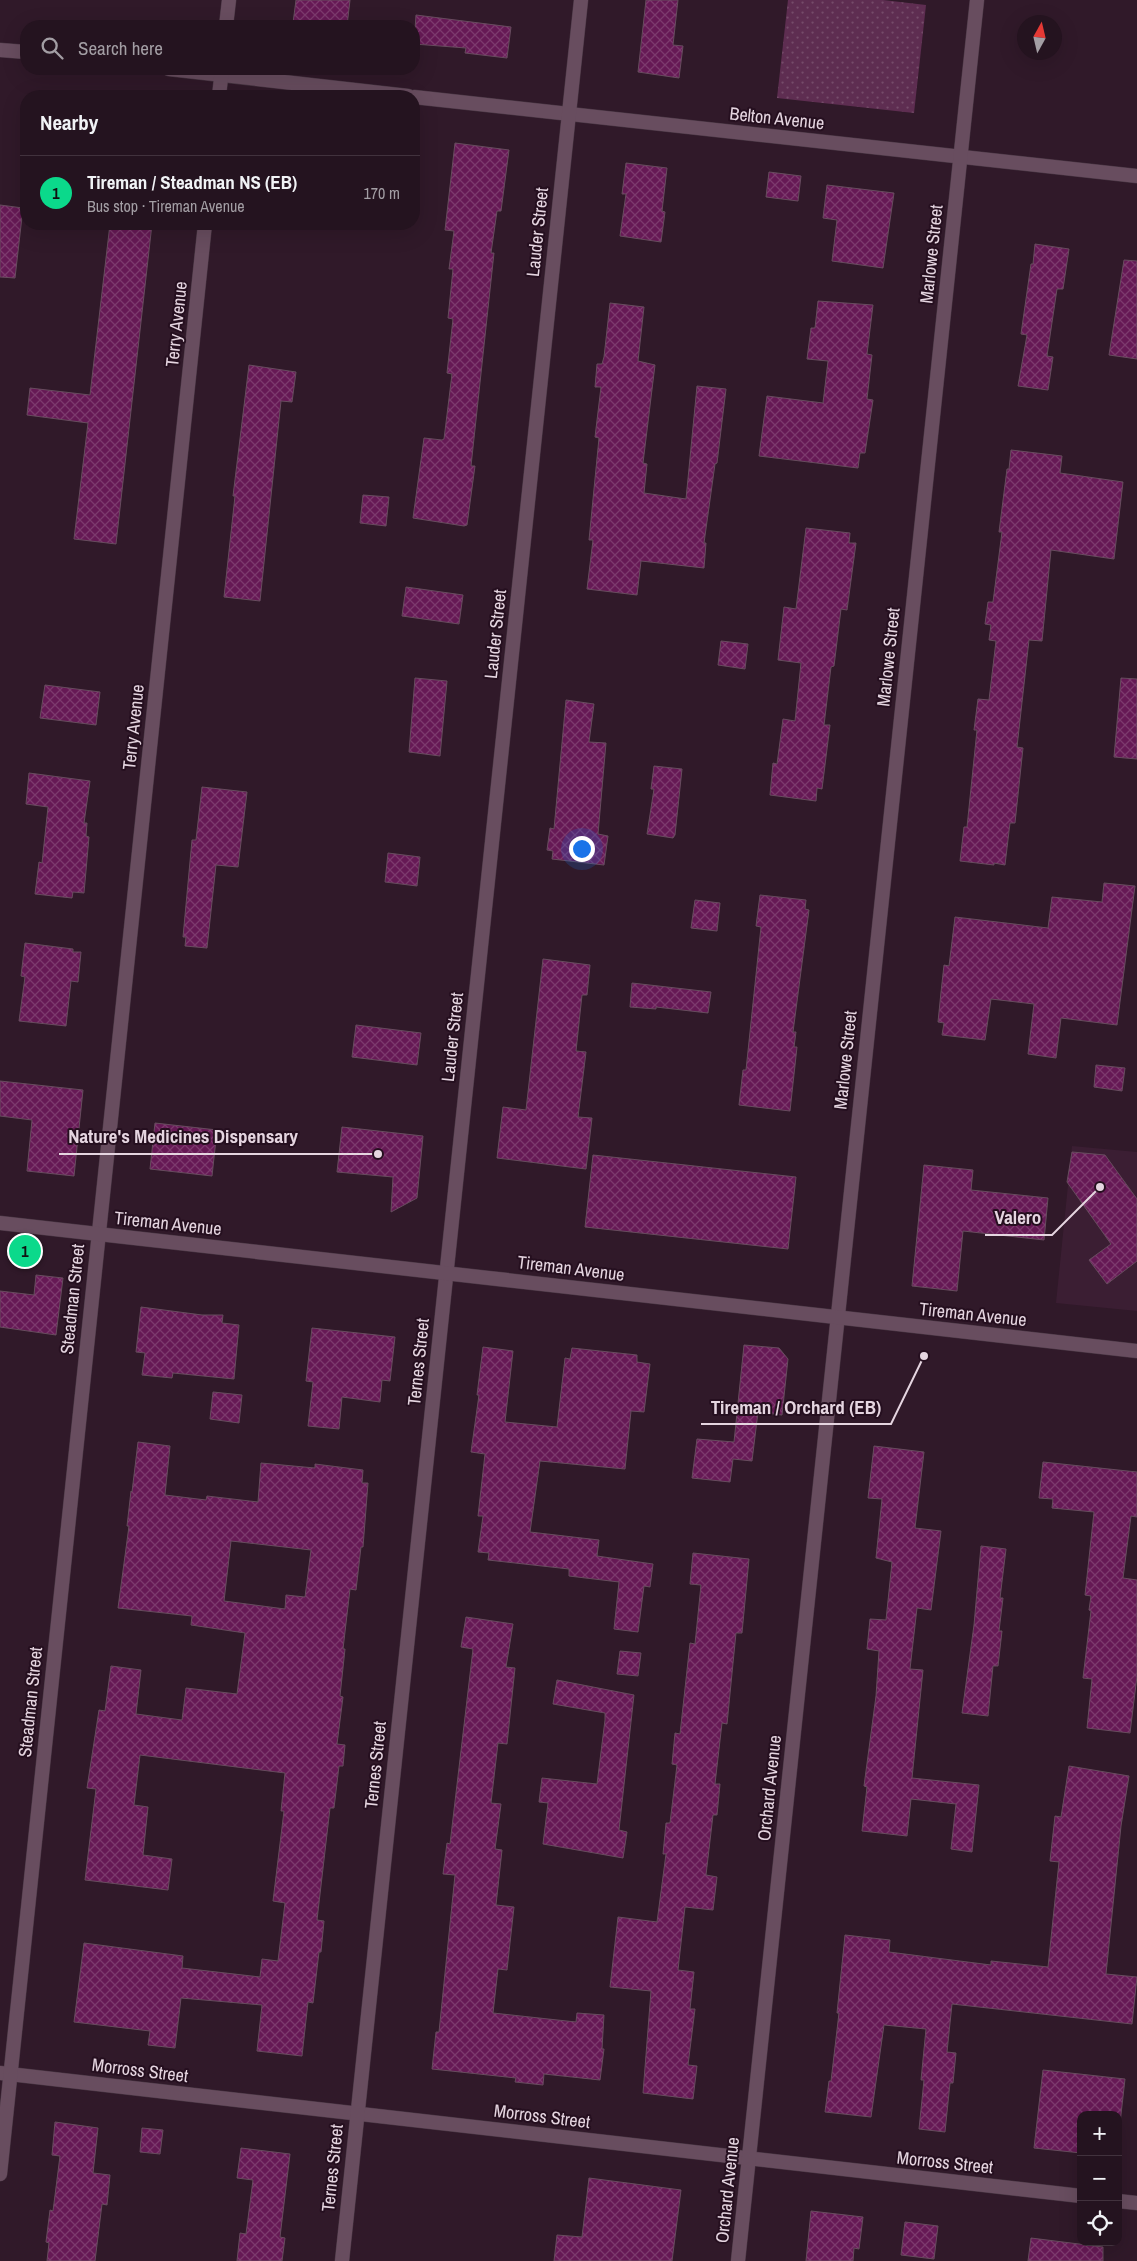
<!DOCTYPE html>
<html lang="en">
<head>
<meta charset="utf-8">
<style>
  :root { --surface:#24131f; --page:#2c1c28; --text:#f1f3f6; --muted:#a39ea4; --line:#41323d; --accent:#0bd98b }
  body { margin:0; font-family:"Archivo Narrow",sans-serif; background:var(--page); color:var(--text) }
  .controls { position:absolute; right:15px; bottom:15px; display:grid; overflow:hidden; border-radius:10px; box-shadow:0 5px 20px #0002 }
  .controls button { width:45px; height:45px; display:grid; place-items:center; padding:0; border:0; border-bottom:1px solid var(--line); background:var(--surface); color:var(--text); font:25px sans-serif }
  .compass { position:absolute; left:1017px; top:15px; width:45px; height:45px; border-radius:50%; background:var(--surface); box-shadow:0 5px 20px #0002; rotate:8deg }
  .you { position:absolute; left:581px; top:848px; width:18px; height:18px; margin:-12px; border:4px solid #fff; border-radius:50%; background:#1a73e8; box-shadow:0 0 0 8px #1a73e833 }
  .badge { display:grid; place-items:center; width:32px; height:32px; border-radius:50%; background:var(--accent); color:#111; font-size:16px; font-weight:700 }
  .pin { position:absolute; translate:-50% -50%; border:2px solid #fff; box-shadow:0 1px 5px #0006 }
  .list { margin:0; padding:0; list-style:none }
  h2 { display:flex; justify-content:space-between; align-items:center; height:65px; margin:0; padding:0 20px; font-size:21px }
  h2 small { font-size:16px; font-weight:400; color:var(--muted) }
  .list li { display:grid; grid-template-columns:32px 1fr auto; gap:15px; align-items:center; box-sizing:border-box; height:75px; padding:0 20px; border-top:1px solid var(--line) }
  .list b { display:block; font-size:19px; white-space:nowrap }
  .list p { margin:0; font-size:16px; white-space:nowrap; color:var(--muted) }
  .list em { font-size:16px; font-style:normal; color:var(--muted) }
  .icon { flex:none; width:28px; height:28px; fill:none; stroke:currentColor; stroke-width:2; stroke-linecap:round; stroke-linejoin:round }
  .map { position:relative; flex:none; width:1137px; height:2261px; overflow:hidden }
  .search { position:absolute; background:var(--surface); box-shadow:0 5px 20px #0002; left:20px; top:20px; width:400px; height:55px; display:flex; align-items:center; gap:12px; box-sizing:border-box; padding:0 18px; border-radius:20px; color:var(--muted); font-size:19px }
  .panel { position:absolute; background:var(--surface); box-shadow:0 5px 20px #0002; left:20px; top:90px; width:400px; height:140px; border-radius:20px }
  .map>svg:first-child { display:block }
</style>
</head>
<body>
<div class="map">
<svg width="1137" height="2261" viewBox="0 0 1137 2261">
  <defs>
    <pattern id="grass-dots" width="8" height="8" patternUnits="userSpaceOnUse" patternTransform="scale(1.25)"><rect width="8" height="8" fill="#5e2d51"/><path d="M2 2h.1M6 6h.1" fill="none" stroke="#754b6a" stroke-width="1.8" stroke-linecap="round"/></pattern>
    <pattern id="building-cross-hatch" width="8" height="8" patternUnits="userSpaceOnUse" patternTransform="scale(1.25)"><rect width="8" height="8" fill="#661955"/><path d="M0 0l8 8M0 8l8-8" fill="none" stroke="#7c3a6d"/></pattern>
  </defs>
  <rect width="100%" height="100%" fill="#301929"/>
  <polygon fill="#3b1e33" points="1072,1146 1137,1152 1137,1311 1056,1303"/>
  <polygon fill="url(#grass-dots)" points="788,0 883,0 926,5 914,113 777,98"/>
  <g fill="url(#building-cross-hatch)" stroke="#674c5e" fill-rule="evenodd">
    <polygon points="296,0 350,0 347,26 293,23"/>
    <polygon points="646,0 678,0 673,45 683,46 679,78 638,72"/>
    <polygon points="416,15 511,27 507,58 465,53 466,48 414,44"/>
    <polygon points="455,143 509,150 501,211 497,211 491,253 494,253 471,466 475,466 467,525 464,526 413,518 424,438 442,440 444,439 452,374 447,373 453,319 448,318 453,269 449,269 454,231 445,230"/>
    <polygon points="626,163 667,168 662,211 665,212 661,242 620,236 626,194 622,194"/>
    <polygon points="769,172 801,176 798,201 766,197"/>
    <polygon points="827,185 894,193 883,268 832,261 837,220 823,218"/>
    <polygon points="0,205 23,208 15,278 0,277"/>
    <polygon points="110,224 152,224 116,544 74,539 88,423 27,415 30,388 90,395"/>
    <polygon points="1035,244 1069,249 1063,289 1057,289 1047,356 1053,357 1048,390 1018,386 1027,335 1021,334 1031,264 1033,264"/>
    <polygon points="1124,260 1137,261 1137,359 1109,355"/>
    <polygon points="818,301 873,305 867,354 872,355 867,399 873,400 865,453 860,453 858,468 759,456 767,396 823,403 828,361 807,359 811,328 815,328"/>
    <polygon points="610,303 644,307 638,361 655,365 643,463 647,464 644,493 686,499 697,386 726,389 717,463 715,464 704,543 706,543 704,568 641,561 637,595 587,589 593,540 589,540 599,438 595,437 601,387 595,387 597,364 602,364 604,357"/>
    <polygon points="249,365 296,372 292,402 281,401 260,601 224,597 235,496 233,496"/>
    <polygon points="1011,450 1062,456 1060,473 1123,482 1114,559 1051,550 1042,641 1029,640 1017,747 1023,748 1015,823 1010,823 1005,865 994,863 994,865 960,861 964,827 967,827 977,730 974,730 978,699 989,700 996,641 989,640 991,625 985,624 988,602 993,602 1002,532 999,532 1007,469 1009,469"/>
    <polygon points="363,495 389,497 386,526 360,523"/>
    <polygon points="806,528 850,533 849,543 856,543 847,610 841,609 834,666 831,667 824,725 830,725 822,789 817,788 816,801 770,795 773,763 777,764 783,719 795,721 801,663 778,660 784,607 796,609"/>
    <polygon points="406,587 463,595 459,624 402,616"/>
    <polygon points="721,641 748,644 745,669 718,665"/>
    <polygon points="415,678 447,681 440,756 409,752"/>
    <polygon points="1121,678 1137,679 1137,759 1114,757"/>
    <polygon points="45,685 100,692 96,725 40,718"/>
    <polygon points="566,700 594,704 589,742 606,743 598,834 608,836 604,865 552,859 553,851 547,850 550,828 554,829"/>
    <polygon points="654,766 682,769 675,835 673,838 647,834 654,789 651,789"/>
    <polygon points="29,773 90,781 84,823 87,823 86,836 89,837 84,893 73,892 72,898 35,894 39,862 42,863 48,807 26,804"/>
    <polygon points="202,787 247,792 238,867 216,865 207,948 185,946 186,937 183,937 192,840 196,840"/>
    <polygon points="388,853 420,857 417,886 385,882"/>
    <polygon points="1104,883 1135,886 1117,1025 1061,1018 1056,1058 1028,1054 1034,1004 991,999 985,1040 942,1035 944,1023 938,1022 941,992 944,965 949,966 955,917 1048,928 1052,897 1102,902"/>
    <polygon points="760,895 806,900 805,909 809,910 793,1032 796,1032 794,1047 797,1047 790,1111 739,1105 743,1070 746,1070 761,927 756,926"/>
    <polygon points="695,900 720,903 717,931 691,928"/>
    <polygon points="25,943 73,949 73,952 81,952 78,982 71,981 66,1026 19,1021 25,977 21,976"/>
    <polygon points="543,959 590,965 587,995 582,995 576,1051 586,1052 578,1117 592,1118 586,1169 497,1158 503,1107 526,1110"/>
    <polygon points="632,983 711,992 708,1013 656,1007 656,1009 630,1007"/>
    <polygon points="356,1025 421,1033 417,1065 352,1057"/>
    <polygon points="1096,1065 1125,1068 1122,1091 1094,1087"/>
    <polygon points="0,1081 83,1090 74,1176 27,1171 32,1120 0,1116"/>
    <polygon points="155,1123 217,1130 212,1176 150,1169"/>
    <polygon points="342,1127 423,1136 417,1198 391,1212 393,1177 337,1172"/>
    <polygon points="1072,1152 1105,1155 1137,1199 1137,1261 1107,1284 1089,1260 1111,1244 1067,1182"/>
    <polygon points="593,1155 796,1177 788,1249 585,1227"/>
    <polygon points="924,1165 973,1170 971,1190 1048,1198 1044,1240 963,1231 957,1291 912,1286"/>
    <polygon points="36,1275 63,1278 56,1335 0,1327 0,1291 34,1295"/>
    <polygon points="141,1307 202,1315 223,1315 222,1323 239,1325 234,1379 173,1373 172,1378 142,1375 145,1353 136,1352"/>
    <polygon points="312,1328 395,1337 390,1381 382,1380 380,1402 342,1397 339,1429 308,1426 313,1382 306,1381"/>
    <polygon points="744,1345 779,1348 788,1359 782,1415 758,1412 752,1461 733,1459 730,1482 692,1478 697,1439 734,1442"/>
    <polygon points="483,1347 513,1351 505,1422 557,1427 565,1358 570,1359 572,1348 637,1355 637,1362 650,1364 644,1412 631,1411 625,1469 540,1461 530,1532 599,1540 597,1556 653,1564 650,1587 644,1586 638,1632 614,1629 619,1582 569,1576 569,1569 488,1560 489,1553 478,1552 483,1516 478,1516 485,1454 471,1452 479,1395 477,1395"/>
    <polygon points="213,1392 242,1395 239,1423 210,1419"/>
    <path d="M138 1442 170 1446 165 1495 206 1500 207 1496 258 1502 261 1463 315 1468V1464L363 1470 362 1483H368L363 1547H361L356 1590 350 1589 343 1649H345L340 1696 343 1697 337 1744 345 1745 343 1766H339L334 1808H330L317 1920 324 1921 321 1952H319L313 2003 308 2002 302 2056 257 2051 262 2005 181 1998 175 2048 148 2045 150 2031 74 2022 84 1943 183 1956 182 1968 260 1977 262 1959 278 1961 285 1903 273 1901 284 1811H281L285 1773 140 1755 134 1805 148 1807 143 1855 172 1859 168 1890 85 1880 96 1789 87 1788 99 1710 105 1711 111 1666 141 1670 136 1714 182 1720 186 1688 237 1694 245 1633 191 1625 192 1616 118 1608 129 1526H127L131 1491 132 1492ZM231 1541 311 1550 305 1597 286 1595 285 1609 224 1601Z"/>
    <polygon points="874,1446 924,1452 915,1528 941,1531 931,1610 917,1608 910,1669 923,1670 912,1778 979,1785 972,1852 951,1849 956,1804 911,1799 907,1836 862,1831 867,1787 864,1786 876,1696 879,1651 867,1649 870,1619 886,1620 892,1562 876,1558 882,1499 868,1498"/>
    <polygon points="1043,1462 1137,1472 1137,1517 1131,1516 1123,1578 1137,1580 1137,1676 1130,1733 1087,1728 1092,1679 1083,1678 1091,1611 1089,1610 1091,1596 1085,1595 1094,1512 1052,1508 1053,1499 1039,1498"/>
    <polygon points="981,1546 1006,1549 1000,1598 1003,1598 999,1631 1002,1631 998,1666 993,1666 988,1716 962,1713 974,1625"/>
    <polygon points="693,1553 749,1559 742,1633 736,1633 727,1724 722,1723 715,1784 720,1784 717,1815 713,1815 706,1875 717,1877 713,1910 685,1907 678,1970 694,1972 690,2009 695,2009 688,2065 697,2066 693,2099 643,2093 651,1991 610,1987 618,1917 657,1922 666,1854 663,1854 666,1823 670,1823 677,1765 672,1764 675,1733 680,1734 690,1643 695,1644 701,1585 690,1584"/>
    <polygon points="466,1617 513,1624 506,1667 515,1668 507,1744 498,1743 491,1803 501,1804 495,1849 502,1850 496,1905 514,1907 507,1970 498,1969 493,2013 576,2022 577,2013 604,2015 602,2049 604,2049 600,2080 544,2074 543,2085 515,2082 516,2078 432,2069 436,2032 439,2032 455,1875 443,1874 447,1843 450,1844 473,1649 461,1647"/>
    <polygon points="620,1651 641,1653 638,1676 617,1674"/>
    <polygon points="557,1680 634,1695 619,1830 627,1832 623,1858 543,1844 548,1803 539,1802 542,1778 597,1784 605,1720 605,1713 553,1704"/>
    <polygon points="1069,1766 1129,1776 1121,1826 1106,1974 1137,1977 1132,2024 952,2004 947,2052 956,2053 953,2083 950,2083 945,2132 919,2129 924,2080 921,2080 926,2029 884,2025 871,2117 825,2112 829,2081 831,2081 839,2013 837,2013 845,1935 890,1940 889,1952 991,1965 991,1961 1048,1967 1059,1862 1050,1861 1055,1816 1061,1817"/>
    <polygon points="1043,2070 1125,2079 1118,2141 1118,2115 1081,2115 1081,2153 1034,2148"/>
    <polygon points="55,2122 98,2128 93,2173 110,2175 107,2205 102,2204 95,2261 47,2261 49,2243 46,2242 50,2210 53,2211 60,2156 52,2155"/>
    <polygon points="142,2128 163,2130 160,2154 140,2152"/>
    <polygon points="241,2148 290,2154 280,2237 285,2238 282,2261 237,2261 240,2233 246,2234 253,2180 237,2178"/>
    <polygon points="589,2178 681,2190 672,2261 554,2261 557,2235 582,2237"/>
    <polygon points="811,2211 863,2217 859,2249 854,2248 853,2261 806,2261"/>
    <polygon points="905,2222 938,2226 934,2259 901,2255"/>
    <polygon points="1031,2238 1103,2247 1103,2261 1028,2261"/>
  </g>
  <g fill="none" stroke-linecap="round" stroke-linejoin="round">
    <defs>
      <g id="minor">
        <polyline points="226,26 229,0"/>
        <polyline points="0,50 26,52"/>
        <polyline points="169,69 408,96"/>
        <polyline points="219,96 222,69"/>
        <polyline points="414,97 1137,176"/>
        <polyline points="0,2073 1081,2196"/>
        <polyline points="0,2174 205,224"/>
        <polyline points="1118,2201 1137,2203"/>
        <polyline points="342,2261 581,0"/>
        <polyline points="738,2261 977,0"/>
      </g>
      <polyline id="tertiary" points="0,1223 1137,1351"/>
    </defs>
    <use href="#minor" stroke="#483643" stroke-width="15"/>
    <use href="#tertiary" stroke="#483643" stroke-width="15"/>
    <use href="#minor" stroke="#684d5f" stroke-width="14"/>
    <use href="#tertiary" stroke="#684d5f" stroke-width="14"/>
  </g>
  <g text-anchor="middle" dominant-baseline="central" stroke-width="4" stroke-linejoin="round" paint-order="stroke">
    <g font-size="18" fill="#e5d5e0" stroke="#250f1f">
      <text transform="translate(777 118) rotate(6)">Belton Avenue</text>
      <text transform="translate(537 232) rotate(-84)">Lauder Street</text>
      <text transform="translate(931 254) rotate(-84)">Marlowe Street</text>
      <text transform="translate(176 324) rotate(-84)">Terry Avenue</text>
      <text transform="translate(495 634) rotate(-84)">Lauder Street</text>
      <text transform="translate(888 657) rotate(-84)">Marlowe Street</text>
      <text transform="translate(133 727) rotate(-84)">Terry Avenue</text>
      <text transform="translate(452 1037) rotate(-84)">Lauder Street</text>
      <text transform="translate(845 1060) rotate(-84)">Marlowe Street</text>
      <text transform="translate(168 1223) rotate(6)">Tireman Avenue</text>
      <text transform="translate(571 1268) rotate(7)">Tireman Avenue</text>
      <text transform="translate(72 1299) rotate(-84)">Steadman Street</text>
      <text transform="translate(973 1314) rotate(6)">Tireman Avenue</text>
      <text transform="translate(418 1362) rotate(-84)">Ternes Street</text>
      <text transform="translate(30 1702) rotate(-84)">Steadman Street</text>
      <text transform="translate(375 1765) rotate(-84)">Ternes Street</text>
      <text transform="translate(769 1788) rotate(-84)">Orchard Avenue</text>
      <text transform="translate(140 2070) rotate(7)">Morross Street</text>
      <text transform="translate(542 2116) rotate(7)">Morross Street</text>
      <text transform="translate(945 2162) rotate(6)">Morross Street</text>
      <text transform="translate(332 2168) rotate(-84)">Ternes Street</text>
      <text transform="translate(727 2190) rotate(-84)">Orchard Avenue</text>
    </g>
  </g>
  <path fill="none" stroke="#e5d5e0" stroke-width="2" d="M378 1154L308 1154H59M1100 1187L1052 1235H985M924 1356L891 1424H701"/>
  <g fill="#e5d5e0" stroke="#250f1f" stroke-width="2">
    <circle cx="378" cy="1154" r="5"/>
    <circle cx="1100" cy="1187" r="5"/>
    <circle cx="924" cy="1356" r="5"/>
  </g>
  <g font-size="19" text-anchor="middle" font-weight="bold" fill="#e5d5e0" stroke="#250f1f" stroke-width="4" stroke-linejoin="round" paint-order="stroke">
    <text x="183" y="1143">Nature's Medicines Dispensary</text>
    <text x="1018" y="1224">Valero</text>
    <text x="796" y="1414">Tireman / Orchard (EB)</text>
  </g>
</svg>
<div class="controls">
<button>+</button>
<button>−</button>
<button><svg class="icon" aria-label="locate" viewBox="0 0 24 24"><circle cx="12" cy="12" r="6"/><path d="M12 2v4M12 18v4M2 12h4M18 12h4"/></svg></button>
</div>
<svg class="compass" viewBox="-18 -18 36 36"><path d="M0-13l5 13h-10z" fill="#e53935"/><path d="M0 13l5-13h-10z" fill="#a39ea4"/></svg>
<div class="you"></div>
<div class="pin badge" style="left:25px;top:1251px">1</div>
<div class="search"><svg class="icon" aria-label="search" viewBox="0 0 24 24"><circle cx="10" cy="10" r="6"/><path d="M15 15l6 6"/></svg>Search here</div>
<section class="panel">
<h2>Nearby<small></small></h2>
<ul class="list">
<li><span class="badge">1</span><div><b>Tireman / Steadman NS (EB)</b><p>Bus stop · Tireman Avenue</p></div><em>170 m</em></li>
</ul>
</section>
</div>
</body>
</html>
